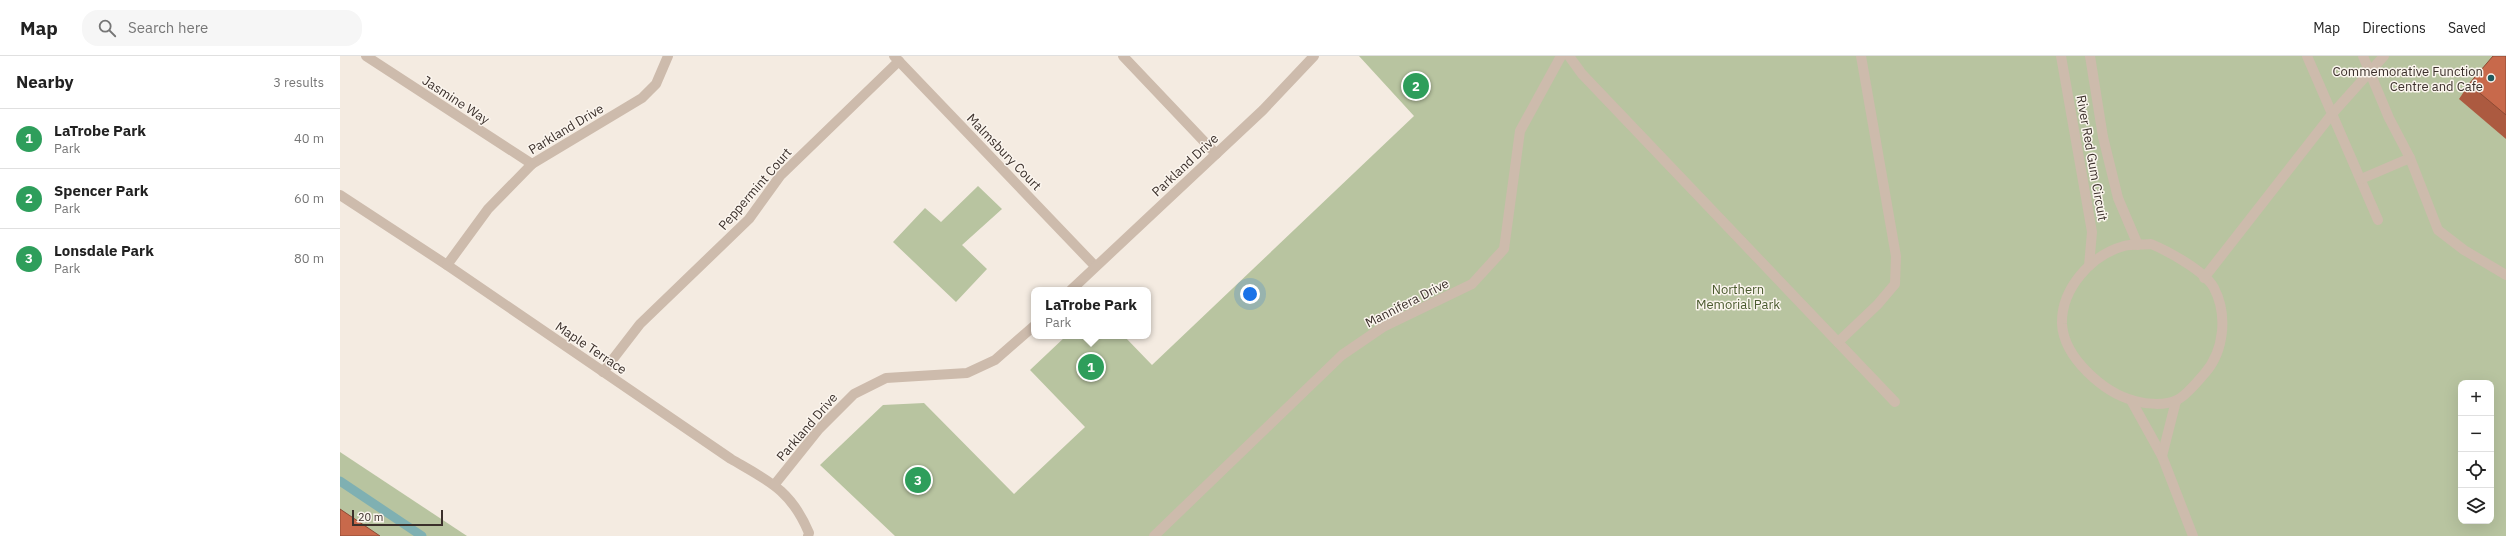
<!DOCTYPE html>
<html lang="en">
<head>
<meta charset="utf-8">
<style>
  :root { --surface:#fff; --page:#f6f6f6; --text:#222; --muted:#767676; --line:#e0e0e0; --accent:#1f5a5e }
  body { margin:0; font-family:"IBM Plex Sans",sans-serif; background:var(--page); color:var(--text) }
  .controls { position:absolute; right:12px; bottom:12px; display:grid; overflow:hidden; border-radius:8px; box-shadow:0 4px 16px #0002 }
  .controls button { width:36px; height:36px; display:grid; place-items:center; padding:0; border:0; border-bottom:1px solid var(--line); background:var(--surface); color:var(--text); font:20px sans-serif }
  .scale { position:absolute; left:12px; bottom:10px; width:91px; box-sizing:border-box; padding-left:4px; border:2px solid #3b302b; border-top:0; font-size:11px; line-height:14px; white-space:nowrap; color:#3b302b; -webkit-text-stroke:3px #fbf5ee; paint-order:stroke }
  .you { position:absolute; left:910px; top:238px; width:14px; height:14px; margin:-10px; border:3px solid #fff; border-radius:50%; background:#1a73e8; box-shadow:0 0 0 6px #1a73e833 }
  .badge { display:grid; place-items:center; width:26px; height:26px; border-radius:50%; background:var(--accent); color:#fff; font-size:13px; font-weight:700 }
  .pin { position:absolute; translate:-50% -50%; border:2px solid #fff; box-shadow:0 1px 4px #0006 }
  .popup { position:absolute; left:691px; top:231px; width:120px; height:52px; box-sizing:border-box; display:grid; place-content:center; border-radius:8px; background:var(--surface); filter:drop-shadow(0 1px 3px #0005); font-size:13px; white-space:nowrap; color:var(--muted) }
  .popup b { font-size:15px; color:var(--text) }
  .popup::after { content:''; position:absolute; left:50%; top:100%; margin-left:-8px; border:8px solid transparent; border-top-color:var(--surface) }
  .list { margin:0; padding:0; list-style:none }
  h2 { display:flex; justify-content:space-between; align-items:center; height:52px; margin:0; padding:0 16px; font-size:17px }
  h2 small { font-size:13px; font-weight:400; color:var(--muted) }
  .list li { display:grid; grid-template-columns:26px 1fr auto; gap:12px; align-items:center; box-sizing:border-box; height:60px; padding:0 16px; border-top:1px solid var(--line) }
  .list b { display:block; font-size:15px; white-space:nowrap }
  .list p { margin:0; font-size:13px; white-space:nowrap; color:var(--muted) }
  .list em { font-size:13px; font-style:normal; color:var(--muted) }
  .icon { flex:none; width:22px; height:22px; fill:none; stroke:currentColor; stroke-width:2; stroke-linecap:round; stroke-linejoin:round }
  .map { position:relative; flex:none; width:2166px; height:480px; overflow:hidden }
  header { display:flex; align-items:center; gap:24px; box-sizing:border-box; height:56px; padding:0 20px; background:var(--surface); border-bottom:1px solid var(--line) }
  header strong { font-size:19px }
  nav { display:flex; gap:22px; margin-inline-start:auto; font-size:14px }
  .search { width:280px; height:36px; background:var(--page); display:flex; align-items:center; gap:10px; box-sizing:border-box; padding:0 14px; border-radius:16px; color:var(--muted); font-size:15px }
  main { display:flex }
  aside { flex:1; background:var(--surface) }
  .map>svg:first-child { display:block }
</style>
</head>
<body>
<header>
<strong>Map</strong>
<div class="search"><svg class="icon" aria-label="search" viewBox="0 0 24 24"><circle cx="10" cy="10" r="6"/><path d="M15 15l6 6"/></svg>Search here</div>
<nav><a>Map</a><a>Directions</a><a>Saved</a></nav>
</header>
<main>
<aside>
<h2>Nearby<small>3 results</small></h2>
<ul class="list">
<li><span class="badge" style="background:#2e9e5b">1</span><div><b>LaTrobe Park</b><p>Park</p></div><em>40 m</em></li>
<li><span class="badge" style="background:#2e9e5b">2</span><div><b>Spencer Park</b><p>Park</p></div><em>60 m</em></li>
<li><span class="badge" style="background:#2e9e5b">3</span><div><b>Lonsdale Park</b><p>Park</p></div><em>80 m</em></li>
</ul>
</aside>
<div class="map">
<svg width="2166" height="480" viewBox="0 0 2166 480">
  <rect width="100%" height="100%" fill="#f4ebe1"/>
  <g fill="#b8c4a0" fill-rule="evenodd">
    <path d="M1019 0H2166V480H555L480 409 543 349 584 347 674 438 745 371 690 314 726 280H784L812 309 1074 60ZM2121 327H2151V465H2121Z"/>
    <polygon points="638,130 662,153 622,189 647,213 616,246 553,186 585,152 601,166"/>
    <polygon points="0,396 127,480 26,480 0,463"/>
  </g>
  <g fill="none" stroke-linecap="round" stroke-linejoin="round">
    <polyline stroke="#7fb0b2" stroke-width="9" points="0,425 82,480"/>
    <g stroke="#cdbbac" stroke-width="10">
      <polyline points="26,0 192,108"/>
      <polyline points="554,0 755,210"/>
      <polyline points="783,0 876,98"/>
      <polyline points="1229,0 1242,18 1555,346"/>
      <polyline points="1721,0 1752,176 1749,210"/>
      <polyline points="1750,0 1763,81 1778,142 1798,189"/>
      <polyline points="1967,0 2038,164"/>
      <polyline points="2023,0 2049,62 2070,102 2098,174 2124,194 2166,219"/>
      <polyline points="2021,123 2070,102"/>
      <path d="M0 139 107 209 391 403C429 425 451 434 469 477L468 480"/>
      <path d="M1811 188C1828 195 1865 215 1874 232 1888 259 1884 295 1865 317 1857 326 1847 339 1837 344 1825 350 1806 348 1795 345 1764 337 1724 302 1722 268 1721 233 1751 199 1784 190 1792 188 1802 189 1811 188Z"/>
      <polyline points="107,209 148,153 192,108 302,42 316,28 328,0"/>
      <polyline points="1864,222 1992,58 2044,0"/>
      <polyline points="731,234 923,54 974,0"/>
      <polyline points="1498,286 1538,248 1555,228 1556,200 1521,0"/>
      <polyline points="263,316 300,268 409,163 440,120 559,5"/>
      <polyline points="1791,344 1822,400 1853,480"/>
      <polyline points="1822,400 1836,345"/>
      <polyline points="435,428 479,373 514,338 546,322 627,317 655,304 694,270"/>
      <polyline points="814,480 1002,299 1043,271 1132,228 1164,193 1180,75 1221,0"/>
    </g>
  </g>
  <polygon fill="#ac5a40" points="2166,0 2166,83 2119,43 2129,28"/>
  <g fill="#c8694b" stroke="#8c4a34">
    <polygon points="2153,0 2166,0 2166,59 2129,28"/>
    <polygon points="0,453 40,480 0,480"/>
  </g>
  <circle fill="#1f5a5e" stroke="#fbf5ee" stroke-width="1.5" cx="2151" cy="22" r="4"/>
  <g text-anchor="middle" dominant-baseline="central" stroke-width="3" stroke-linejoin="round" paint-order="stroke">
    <g font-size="13" fill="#3b302b" stroke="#fbf5ee" text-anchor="end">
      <text x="2143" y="15">Commemorative Function<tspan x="2143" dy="15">Centre and Cafe</tspan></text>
    </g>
    <g font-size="13" fill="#3b302b" stroke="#fbf5ee">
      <text transform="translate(116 44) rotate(33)">Jasmine Way</text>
      <text transform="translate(226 73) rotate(-31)">Parkland Drive</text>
      <text transform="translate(664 96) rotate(46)">Malmsbury Court</text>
      <text transform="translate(1752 102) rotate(80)">River Red Gum Circuit</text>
      <text transform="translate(845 109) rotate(-43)">Parkland Drive</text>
      <text transform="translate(415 133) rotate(-49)">Peppermint Court</text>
      <text transform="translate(1067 247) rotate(-27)">Mannifera Drive</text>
      <text transform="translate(251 292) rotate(34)">Maple Terrace</text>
      <text transform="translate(467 371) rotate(-49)">Parkland Drive</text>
    </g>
    <g font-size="13" fill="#4a5a2e" stroke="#fbf5ee">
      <text x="1398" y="233">Northern<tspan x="1398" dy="15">Memorial Park</tspan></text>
    </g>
  </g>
</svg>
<div class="controls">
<button>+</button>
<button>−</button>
<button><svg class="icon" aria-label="locate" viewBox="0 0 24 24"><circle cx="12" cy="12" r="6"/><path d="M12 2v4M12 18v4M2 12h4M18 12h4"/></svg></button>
<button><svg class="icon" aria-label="layers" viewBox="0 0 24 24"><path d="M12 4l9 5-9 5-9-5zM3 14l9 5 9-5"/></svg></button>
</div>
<div class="scale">20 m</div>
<div class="you"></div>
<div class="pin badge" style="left:751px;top:311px;background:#2e9e5b">1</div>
<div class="popup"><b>LaTrobe Park</b>Park</div>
<div class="pin badge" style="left:1076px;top:30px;background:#2e9e5b">2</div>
<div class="pin badge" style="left:578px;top:424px;background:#2e9e5b">3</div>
</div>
</main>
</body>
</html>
